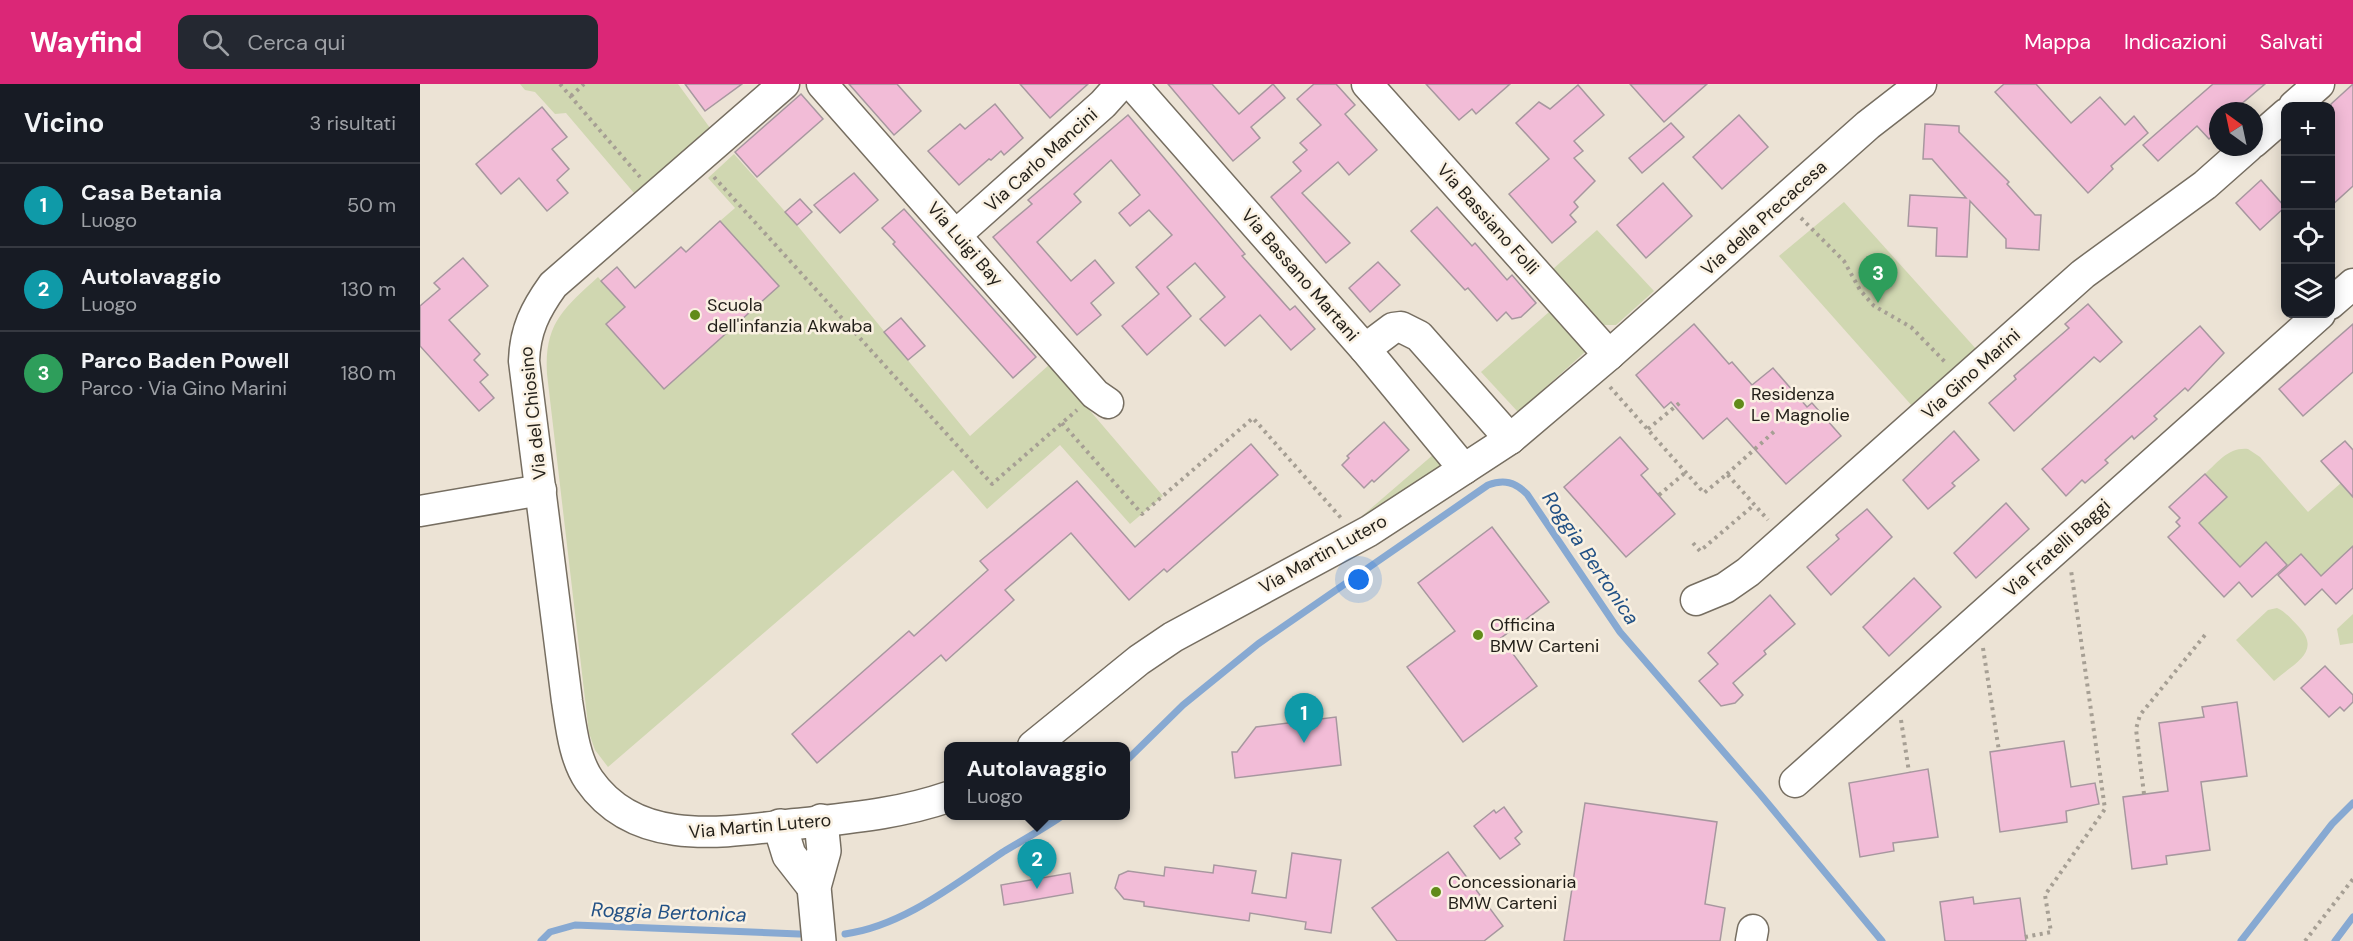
<!DOCTYPE html>
<html lang="it">
<head>
<meta charset="utf-8">
<style>
  :root { --surface:#171b24; --page:#242831; --text:#f1f3f6; --muted:#9ea1a6; --line:#363941; --accent:#db2777 }
  body { margin:0; font-family:"DM Sans",sans-serif; background:var(--page); color:var(--text) }
  .controls { position:absolute; right:18px; top:18px; display:grid; overflow:hidden; border-radius:12px; box-shadow:0 3px 15px #0003 }
  .controls button { width:54px; height:54px; display:grid; place-items:center; padding:0; border:0; border-bottom:2px solid var(--line); background:var(--surface); color:var(--text); font:30px sans-serif }
  .compass { position:absolute; left:1789px; top:18px; width:54px; height:54px; border-radius:50%; background:var(--surface); box-shadow:0 3px 15px #0003; rotate:327deg }
  .you { position:absolute; left:939px; top:496px; width:21px; height:21px; margin:-15px; border:4px solid #fff; border-radius:50%; background:#1a73e8; box-shadow:0 0 0 9px #1a73e833 }
  .badge { display:grid; place-items:center; width:39px; height:39px; border-radius:50%; background:var(--accent); color:#fff; font-size:20px; font-weight:700 }
  .pin { position:absolute; translate:-50% -50px; filter:drop-shadow(0 2px 3px #0008) }
  .pin::after { content:''; position:absolute; top:32px; width:21px; height:18px; background:inherit; clip-path:polygon(0 0,100% 0,50% 100%) }
  .popup { position:absolute; left:524px; top:658px; width:186px; height:78px; box-sizing:border-box; display:grid; place-content:center; border-radius:12px; background:var(--surface); filter:drop-shadow(0 2px 4px #0005); font-size:20px; white-space:nowrap; color:var(--muted) }
  .popup b { font-size:22px; color:var(--text) }
  .popup::after { content:''; position:absolute; left:50%; top:100%; margin-left:-12px; border:12px solid transparent; border-top-color:var(--surface) }
  .list { margin:0; padding:0; list-style:none }
  h2 { display:flex; justify-content:space-between; align-items:center; height:78px; margin:0; padding:0 24px; font-size:26px }
  h2 small { font-size:20px; font-weight:400; color:var(--muted) }
  .list li { display:grid; grid-template-columns:39px 1fr auto; gap:18px; align-items:center; box-sizing:border-box; height:84px; padding:0 24px; border-top:2px solid var(--line) }
  .list b { display:block; font-size:22px; white-space:nowrap }
  .list p { margin:0; font-size:20px; white-space:nowrap; color:var(--muted) }
  .list em { font-size:20px; font-style:normal; color:var(--muted) }
  .icon { flex:none; width:33px; height:33px; fill:none; stroke:currentColor; stroke-width:2; stroke-linecap:round; stroke-linejoin:round }
  .map { position:relative; flex:none; width:1933px; height:857px; overflow:hidden }
  header { display:flex; align-items:center; gap:36px; box-sizing:border-box; height:84px; padding:0 30px; background:var(--accent); color:#fff }
  header strong { font-size:28px }
  nav { display:flex; gap:33px; margin-inline-start:auto; font-size:21px }
  .search { width:420px; height:54px; background:var(--page); display:flex; align-items:center; gap:15px; box-sizing:border-box; padding:0 21px; border-radius:12px; color:var(--muted); font-size:22px }
  main { display:flex }
  aside { flex:1; background:var(--surface) }
  .map>svg:first-child { display:block }
</style>
</head>
<body>
<header>
<strong>Wayfind</strong>
<div class="search"><svg class="icon" aria-label="search" viewBox="0 0 24 24"><circle cx="10" cy="10" r="6"/><path d="M15 15l6 6"/></svg>Cerca qui</div>
<nav><a>Mappa</a><a>Indicazioni</a><a>Salvati</a></nav>
</header>
<main>
<aside>
<h2>Vicino<small>3 risultati</small></h2>
<ul class="list">
<li><span class="badge" style="background:#0f9aa8">1</span><div><b>Casa Betania</b><p>Luogo</p></div><em>50 m</em></li>
<li><span class="badge" style="background:#0f9aa8">2</span><div><b>Autolavaggio</b><p>Luogo</p></div><em>130 m</em></li>
<li><span class="badge" style="background:#2e9e5b">3</span><div><b>Parco Baden Powell</b><p>Parco · Via Gino Marini</p></div><em>180 m</em></li>
</ul>
</aside>
<div class="map">
<svg width="1933" height="857" viewBox="0 0 1933 857">
  <rect width="100%" height="100%" fill="#ece3d5"/>
  <g fill="#d0d7b1">
    <polygon points="100,0 258,0 290,44 214,109 146,29 135,30 115,8 105,6"/>
    <path d="M314 70 377 141 550 352 630 280 743 412 710 440 640 361 567 425 533 386 188 683 175 666 169 649 127 290C124 240 143 225 178 193L192 209 207 195 220 209 186 241 244 305 358 203 300 137 315 124 288 94Z"/>
    <polygon points="1424,118 1557,266 1493,323 1359,172"/>
    <polygon points="1177,146 1234,207 1196,241 1183,241 1133,185"/>
    <polygon points="1129,228 1165,268 1098,328 1061,288"/>
    <path d="M1828 365 1840 373 1888 428 1921 399 1933 412V462L1901 492 1881 470 1868 482 1846 458 1820 483 1779 439 1806 414 1785 390C1798 378 1809 363 1828 365Z"/>
    <polygon points="1014,370 1023,380 941,433"/>
    <path d="M1857 524C1866 528 1872 536 1879 543 1902 568 1874 579 1854 597L1816 556 1848 526Z"/>
    <polygon points="1933,530 1933,559 1920,561 1917,545"/>
  </g>
  <g fill="none" stroke-linecap="round" stroke-linejoin="round">
    <g stroke="#87a9d2" stroke-width="7">
      <path d="M706 677 763 621 838 560 1068 401C1084 395 1095 398 1107 410L1200 548 1340 710 1462 857"/>
      <path d="M425 850C483 842 535 800 583 768 603 756 623 745 642 732"/>
      <polyline points="121,857 130,848 155,841 379,850"/>
      <polyline points="1821,857 1912,740 1933,719"/>
      <polyline points="1915,857 1933,833"/>
    </g>
  </g>
  <g fill="#f2bcd7" stroke="#a7979f" stroke-width="1.5">
    <polygon points="265,0 322,0 285,27"/>
    <polygon points="429,0 477,0 501,27 474,51"/>
    <polygon points="600,0 668,0 630,34"/>
    <polygon points="748,0 792,0 819,30 853,0 865,14 831,43 840,54 813,77"/>
    <polygon points="894,0 916,0 935,21 925,30 957,66 929,91 918,78 882,109 930,159 906,179 851,113 881,87 873,78 887,66 880,59 901,41 877,15"/>
    <polygon points="1006,0 1090,0 1056,30 1052,25 1039,36"/>
    <polygon points="1210,0 1287,0 1244,38"/>
    <polygon points="1584,0 1616,0 1651,39 1680,13 1705,41 1714,32 1728,49 1691,82 1693,85 1668,109 1575,8"/>
    <polygon points="1793,0 1845,0 1813,27 1798,27 1798,47 1789,55 1777,42 1738,77 1723,61"/>
    <polygon points="1933,0 1933,102 1911,122 1911,20"/>
    <polygon points="1158,1 1184,31 1154,57 1163,67 1154,74 1175,97 1154,118 1158,123 1150,131 1156,138 1132,159 1089,110 1129,75 1096,39 1119,18 1130,25"/>
    <polygon points="381,10 403,35 337,93 315,68"/>
    <polygon points="575,20 603,54 584,71 581,67 571,76 569,75 539,101 508,67 540,40 545,45"/>
    <polygon points="122,23 147,53 132,65 149,85 137,96 148,109 127,127 99,94 81,110 56,80"/>
    <polygon points="708,31 825,170 822,172 870,226 875,222 895,245 871,266 840,231 805,262 780,235 805,213 775,179 747,203 771,232 727,271 702,242 739,210 716,183 752,151 729,126 710,142 699,129 720,111 691,76 654,110 661,118 617,158 651,197 675,176 694,199 671,219 681,231 657,251 573,153 612,120 608,116"/>
    <polygon points="1319,31 1348,63 1302,105 1273,73"/>
    <polygon points="1251,39 1264,53 1222,89 1209,74"/>
    <polygon points="1505,40 1539,42 1539,48 1589,98 1587,100 1605,120 1615,131 1621,131 1619,166 1586,164 1586,155 1550,117 1547,173 1516,172 1517,144 1488,142 1490,111 1546,114 1512,75 1503,75"/>
    <polygon points="434,89 458,116 420,149 394,121"/>
    <polygon points="1841,96 1865,123 1840,146 1816,119"/>
    <polygon points="1243,99 1272,132 1226,174 1197,141"/>
    <polygon points="380,115 392,128 377,141 365,128"/>
    <polygon points="1017,123 1052,162 1055,159 1087,196 1092,191 1116,219 1101,233 1092,235 1086,228 1077,237 1048,204 1045,206 991,147"/>
    <polygon points="484,125 616,273 593,294 473,160 475,158 462,144"/>
    <polygon points="300,137 359,202 244,305 186,240 205,223 181,197 197,183 215,204 261,163 266,168"/>
    <polygon points="43,174 68,202 29,236 60,270 54,276 68,291 60,298 74,314 59,327 0,262 0,222 20,205 14,199"/>
    <polygon points="958,178 980,201 950,228 929,204"/>
    <polygon points="1668,220 1702,258 1680,278 1674,273 1594,347 1569,319 1596,295 1594,292 1649,244 1645,240"/>
    <polygon points="481,234 505,262 488,276 464,248"/>
    <polygon points="1274,240 1309,280 1312,278 1332,301 1353,284 1387,323 1392,319 1421,352 1366,400 1307,334 1283,355 1251,318 1244,324 1216,291"/>
    <polygon points="1933,240 1933,288 1883,332 1859,305"/>
    <polygon points="1780,242 1804,269 1768,307 1765,304 1734,332 1737,335 1714,355 1712,352 1685,376 1688,379 1665,399 1662,396 1646,412 1622,385"/>
    <polygon points="964,338 989,366 954,398 952,396 944,404 922,381 929,374 927,372"/>
    <polygon points="1534,347 1559,376 1532,399 1535,402 1508,425 1483,396"/>
    <polygon points="1200,353 1228,385 1221,391 1255,430 1206,473 1144,403"/>
    <polygon points="1925,357 1933,366 1933,413 1901,377"/>
    <polygon points="831,360 858,391 747,488 744,485 709,516 651,449 585,506 594,516 526,577 521,571 397,679 372,650 489,547 494,552 568,486 560,477 657,397 715,463"/>
    <polygon points="1785,390 1807,413 1779,439 1820,483 1846,458 1867,481 1832,513 1819,498 1804,513 1748,453 1760,442 1756,438 1760,434 1749,423"/>
    <polygon points="1586,419 1609,445 1556,494 1534,469"/>
    <polygon points="1447,425 1472,453 1411,511 1387,483 1419,455 1416,451"/>
    <polygon points="1072,443 1129,518 1081,554 1117,602 1043,658 987,583 1035,547 998,499"/>
    <polygon points="1933,462 1933,504 1916,520 1902,505 1885,521 1858,491 1881,470 1901,492"/>
    <polygon points="1494,494 1521,523 1469,572 1443,543"/>
    <polygon points="1350,511 1375,540 1344,567 1346,570 1313,599 1323,611 1315,619 1301,622 1279,597 1298,580 1288,569"/>
    <polygon points="1905,582 1933,611 1933,618 1924,627 1920,623 1909,633 1881,604"/>
    <polygon points="1817,618 1827,692 1781,698 1790,766 1746,772 1747,780 1712,785 1703,713 1748,707 1739,639 1784,633 1782,623"/>
    <polygon points="916,633 921,681 815,694 812,668 817,668 836,643"/>
    <polygon points="1644,657 1651,703 1675,699 1679,720 1646,727 1647,738 1580,748 1570,668"/>
    <polygon points="1508,685 1518,753 1473,759 1474,767 1440,773 1429,699"/>
    <polygon points="1165,719 1297,738 1285,820 1305,824 1300,857 1144,857"/>
    <polygon points="1084,723 1102,748 1095,754 1100,760 1080,775 1054,742 1074,726 1076,729"/>
    <polygon points="1028,768 1083,842 1064,857 977,857 952,824"/>
    <polygon points="872,769 921,776 911,849 885,845 886,838 830,829 829,837 724,822 724,818 704,815 695,804 699,791 708,787 744,792 745,783 793,789 794,781 836,787 832,809 866,814"/>
    <polygon points="650,789 653,809 584,821 581,801"/>
    <polygon points="1553,813 1554,820 1600,814 1606,857 1525,857 1520,818"/>
  </g>
  <g fill="none" stroke-linecap="round" stroke-linejoin="round">
    <defs>
      <g id="minor">
        <path d="M364 0 133 201C115 226 105 246 104 277L147 617C151 642 154 674 169 696 217 765 305 748 376 740 428 734 479 730 528 713"/>
        <polyline points="402,0 675,310 688,319"/>
        <polyline points="712,0 945,265 1044,385"/>
        <polyline points="947,0 1189,271"/>
        <polyline points="1874,22 1899,0"/>
        <polyline points="1834,58 1866,30"/>
        <polyline points="537,150 683,20 701,0"/>
        <polyline points="1910,220 1933,200"/>
        <polyline points="945,265 973,244 981,243 999,252 1090,355"/>
        <polyline points="0,427 121,406"/>
        <polyline points="1276,516 1305,504 1328,488 1663,190 1785,101 1828,63"/>
        <polyline points="613,662 719,576 753,553 949,447 1090,355 1189,271 1448,41 1501,0"/>
        <polyline points="1375,698 1900,230"/>
        <polyline points="1331,857 1333,846"/>
      </g>
      <g id="highway">
        <polyline points="360,742 369,771 394,803"/>
        <polyline points="399,857 394,803 404,767 401,737"/>
      </g>
    </defs>
    <use href="#minor" stroke="#766e61" stroke-width="33"/>
    <use href="#highway" stroke="#766e61" stroke-width="36"/>
    <g stroke="#a69f94" stroke-width="4" stroke-dasharray="3 4.5" stroke-linecap="butt">
      <polyline points="140,0 220,93"/>
      <polyline points="151,12 164,0"/>
      <polyline points="294,93 572,400 657,326"/>
      <polyline points="1381,134 1424,177 1440,206 1454,222 1491,243 1526,279"/>
      <polyline points="1190,303 1284,409 1307,390 1348,436"/>
      <polyline points="642,339 722,430 833,334 921,434"/>
      <polyline points="1228,345 1262,317"/>
      <polyline points="1307,390 1357,345"/>
      <polyline points="1239,411 1266,388"/>
      <polyline points="1273,459 1280,467 1334,421"/>
      <polyline points="1563,564 1579,667"/>
      <polyline points="1481,636 1489,688"/>
      <polyline points="1724,710 1716,645 1720,631 1785,551"/>
      <polyline points="1605,853 1631,848 1625,811 1685,725 1651,486"/>
      <polyline points="1885,857 1933,795"/>
    </g>
    <use href="#minor" stroke="#fff" stroke-width="30"/>
    <use href="#highway" stroke="#fff" stroke-width="33"/>
  </g>
  <g fill="#618b19" stroke="#faf1e2" stroke-width="2">
    <circle cx="275" cy="231" r="6"/>
    <circle cx="1319" cy="320" r="6"/>
    <circle cx="1058" cy="551" r="6"/>
    <circle cx="1016" cy="808" r="6"/>
  </g>
  <g text-anchor="middle" dominant-baseline="central" stroke-width="5" stroke-linejoin="round" paint-order="stroke">
    <g font-size="18" fill="#221f19" stroke="#faf1e2">
      <text transform="translate(621 76) rotate(-42)">Via Carlo Mancini</text>
      <text transform="translate(1344 134) rotate(-42)">Via della Precacesa</text>
      <text transform="translate(1068 135) rotate(48)">Via Bassiano Folli</text>
      <text transform="translate(545 160) rotate(49)">Via Luigi Bay</text>
      <text transform="translate(880 191) rotate(49)">Via Bassano Martani</text>
      <text transform="translate(1551 290) rotate(-42)">Via Gino Marini</text>
      <text transform="translate(113 329) rotate(-96)">Via del Chiosino</text>
      <text transform="translate(1637 464) rotate(-42)">Via Fratelli Baggi</text>
      <text transform="translate(903 470) rotate(-29)">Via Martin Lutero</text>
      <text transform="translate(340 742) rotate(-5)">Via Martin Lutero</text>
    </g>
    <g font-size="18" fill="#221f19" stroke="#faf1e2" text-anchor="start">
      <text x="287" y="221">Scuola<tspan x="287" dy="21">dell'infanzia Akwaba</tspan></text>
      <text x="1331" y="310">Residenza<tspan x="1331" dy="21">Le Magnolie</tspan></text>
      <text x="1070" y="541">Officina<tspan x="1070" dy="21">BMW Carteni</tspan></text>
      <text x="1028" y="798">Concessionaria<tspan x="1028" dy="21">BMW Carteni</tspan></text>
    </g>
    <g font-size="20" font-style="italic" fill="#225185" stroke="#faf1e2">
      <text transform="translate(1171 474) rotate(56)">Roggia Bertonica</text>
      <text transform="translate(249 828) rotate(2)">Roggia Bertonica</text>
    </g>
  </g>
</svg>
<div class="controls">
<button>+</button>
<button>−</button>
<button><svg class="icon" aria-label="locate" viewBox="0 0 24 24"><circle cx="12" cy="12" r="6"/><path d="M12 2v4M12 18v4M2 12h4M18 12h4"/></svg></button>
<button><svg class="icon" aria-label="layers" viewBox="0 0 24 24"><path d="M12 4l9 5-9 5-9-5zM3 14l9 5 9-5"/></svg></button>
</div>
<svg class="compass" viewBox="-18 -18 36 36"><path d="M0-13l5 13h-10z" fill="#e53935"/><path d="M0 13l5-13h-10z" fill="#9ea1a6"/></svg>
<div class="you"></div>
<div class="pin badge" style="left:884px;top:659px;background:#0f9aa8">1</div>
<div class="pin badge" style="left:617px;top:805px;background:#0f9aa8">2</div>
<div class="popup"><b>Autolavaggio</b>Luogo</div>
<div class="pin badge" style="left:1458px;top:219px;background:#2e9e5b">3</div>
</div>
</main>
</body>
</html>
